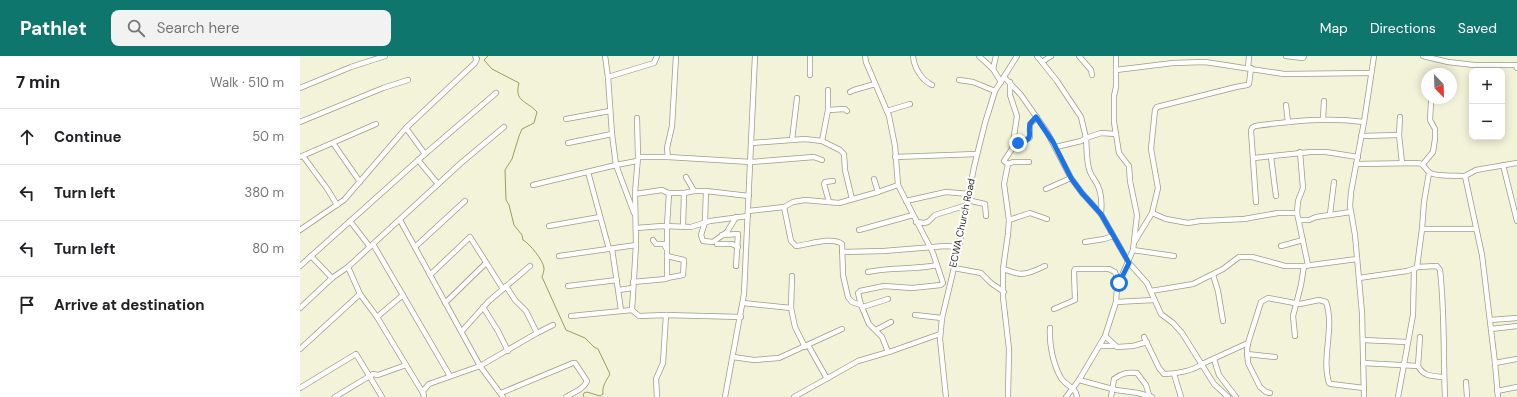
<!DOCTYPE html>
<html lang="en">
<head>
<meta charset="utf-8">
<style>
  :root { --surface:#fff; --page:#f2f2f2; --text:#202124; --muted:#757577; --line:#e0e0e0; --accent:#0f766e }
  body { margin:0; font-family:"DM Sans",sans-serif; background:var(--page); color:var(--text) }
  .controls { position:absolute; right:12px; top:12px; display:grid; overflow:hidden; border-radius:8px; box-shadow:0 2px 10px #0003 }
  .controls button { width:36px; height:36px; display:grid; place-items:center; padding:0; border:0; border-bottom:1px solid var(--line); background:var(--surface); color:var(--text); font:20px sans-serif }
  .compass { position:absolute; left:1121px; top:12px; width:36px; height:36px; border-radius:50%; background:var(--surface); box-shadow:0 2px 10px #0003; rotate:157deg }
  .stop { position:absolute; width:12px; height:12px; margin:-9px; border:3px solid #1a73e8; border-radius:50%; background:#fff }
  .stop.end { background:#1a73e8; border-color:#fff; box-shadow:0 1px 4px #0008 }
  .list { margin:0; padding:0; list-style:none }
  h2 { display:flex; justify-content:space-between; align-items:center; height:52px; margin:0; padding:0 16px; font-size:17px }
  h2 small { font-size:13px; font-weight:400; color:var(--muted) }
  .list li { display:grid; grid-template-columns:26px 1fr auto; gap:12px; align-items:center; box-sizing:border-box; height:56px; padding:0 16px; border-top:1px solid var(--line) }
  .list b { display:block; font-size:15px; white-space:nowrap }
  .list em { font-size:13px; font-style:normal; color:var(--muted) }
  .icon { flex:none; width:22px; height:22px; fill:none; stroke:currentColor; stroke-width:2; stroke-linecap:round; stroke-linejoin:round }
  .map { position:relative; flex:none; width:1217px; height:341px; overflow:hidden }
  header { display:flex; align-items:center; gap:24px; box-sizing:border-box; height:56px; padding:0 20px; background:var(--accent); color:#fff }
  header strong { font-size:19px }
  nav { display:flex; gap:22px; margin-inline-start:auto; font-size:14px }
  .search { width:280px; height:36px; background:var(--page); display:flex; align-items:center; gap:10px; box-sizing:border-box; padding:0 14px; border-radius:8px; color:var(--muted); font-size:15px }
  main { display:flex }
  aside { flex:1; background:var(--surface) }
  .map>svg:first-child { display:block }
</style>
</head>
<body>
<header>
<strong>Pathlet</strong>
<div class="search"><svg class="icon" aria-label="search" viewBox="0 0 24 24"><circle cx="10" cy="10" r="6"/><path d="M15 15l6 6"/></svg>Search here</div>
<nav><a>Map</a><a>Directions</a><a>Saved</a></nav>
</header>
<main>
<aside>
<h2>7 min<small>Walk · 510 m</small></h2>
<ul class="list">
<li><svg class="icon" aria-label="ahead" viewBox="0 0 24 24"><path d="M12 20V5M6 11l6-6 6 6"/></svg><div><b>Continue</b></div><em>50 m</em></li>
<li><svg class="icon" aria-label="left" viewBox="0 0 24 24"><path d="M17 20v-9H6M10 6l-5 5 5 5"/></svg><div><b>Turn left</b></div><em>380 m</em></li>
<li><svg class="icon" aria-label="left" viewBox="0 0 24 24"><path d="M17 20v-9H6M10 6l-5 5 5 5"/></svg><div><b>Turn left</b></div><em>80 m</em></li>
<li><svg class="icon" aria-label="arrive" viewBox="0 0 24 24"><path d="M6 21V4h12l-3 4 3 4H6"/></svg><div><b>Arrive at destination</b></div></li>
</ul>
</aside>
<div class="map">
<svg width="1217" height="341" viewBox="0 0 1217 341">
  <rect width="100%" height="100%" fill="#f3f3da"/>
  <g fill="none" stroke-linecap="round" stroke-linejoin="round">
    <path stroke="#a09c5a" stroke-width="1" d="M188 0 184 4 192 13 219 27C214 46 226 44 237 56L234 67 222 73 219 80 212 103 205 114 206 144 209 149 214 169 222 179 223 184C230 188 243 204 244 212 244 215 243 218 242 221L266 274 285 282 294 291 298 293 310 318C306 325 302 330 303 338L300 340 287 336 284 337 283 339 284 341"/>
    <defs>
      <g id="minor">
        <polyline points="305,0 308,21 312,78 316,109 334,157"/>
        <polyline points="510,0 510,19"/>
        <path d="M613 0C614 11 621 24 632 29"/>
        <polyline points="679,0 693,13 701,26"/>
        <polyline points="737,0 757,25 781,61 786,82 801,77 816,78"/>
        <polyline points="779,0 791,14 792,19"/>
        <polyline points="986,0 1003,2 1004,0"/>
        <polyline points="1123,0 1148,6 1174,9 1216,9 1217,12"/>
        <polyline points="742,6 751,0"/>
        <polyline points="948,12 949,0"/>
        <polyline points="693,13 696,0"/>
        <polyline points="816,14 873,7 905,6 984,18 1071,17"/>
        <polyline points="308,21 354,7 357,0"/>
        <polyline points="704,21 721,39 747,76 771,122 782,137 801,158 829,207 847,227 861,258 873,267 882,277 914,328 928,341"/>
        <polyline points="659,24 673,26 695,35"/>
        <polyline points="0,32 51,11 85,0"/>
        <polyline points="550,36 554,34 575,28"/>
        <polyline points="986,49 988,66"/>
        <polyline points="528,54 545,53 547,55"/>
        <polyline points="587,55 610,48"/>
        <polyline points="1100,61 1099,79 1102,107"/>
        <polyline points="337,62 338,101 335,137 336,189 332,254 339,260 366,259 441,261"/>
        <polyline points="266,63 310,55"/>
        <polyline points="1023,63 1024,45"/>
        <polyline points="0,66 83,32 108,24"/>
        <polyline points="106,72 125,98"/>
        <polyline points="1061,80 1099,79"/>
        <polyline points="492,84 497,42"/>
        <polyline points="522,85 528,54 528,34"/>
        <polyline points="33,87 60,126"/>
        <polyline points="268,87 312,78"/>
        <polyline points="452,87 505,83 522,85 540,94 544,98 545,114 552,143"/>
        <path d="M756 91 781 85 786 82C787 93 786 106 790 116 792 121 796 125 798 130 802 139 802 148 801 158"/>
        <path d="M713 92C717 86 725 87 730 81V68L737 61"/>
        <polyline points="3,100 28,134 37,149"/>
        <polyline points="0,101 76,68"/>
        <polyline points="338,101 368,101 451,106 514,101 522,104"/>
        <polyline points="368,101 367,92 372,70 376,0"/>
        <polyline points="595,101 677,98"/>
        <polyline points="971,101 976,140"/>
        <polyline points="954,102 1011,96 1026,96 1058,101"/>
        <polyline points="118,104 138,128"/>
        <polyline points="708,108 704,105 712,93 717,60 710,39 710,26"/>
        <path d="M1056 108 1119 107C1125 109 1125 113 1129 116 1134 121 1158 119 1165 120"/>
        <polyline points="1123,108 1133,96 1135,83 1135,73 1130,64 1131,46"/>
        <polyline points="1203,109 1217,165"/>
        <polyline points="288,116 309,193"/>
        <path d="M1129 117 1124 146 1122 173 1117 211 1137 210 1140 214C1145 257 1143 299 1145 341"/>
        <polyline points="386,121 394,135 406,135 449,140"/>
        <polyline points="574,123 578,136"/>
        <polyline points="233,129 316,109 337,105"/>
        <polyline points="746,133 771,122"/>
        <polyline points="406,135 405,166 401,179 403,185 413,186 427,176 436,161"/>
        <polyline points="335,138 362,134 368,137 384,137"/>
        <polyline points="667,144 685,148 686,160"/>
        <polyline points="606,145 646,136 669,138"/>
        <polyline points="529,146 524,128 525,126 533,125"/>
        <path d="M956 146 951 75 952 72 955 70C993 65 1026 61 1064 66"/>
        <path d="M484 151 491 185 496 190C508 189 532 180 542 188L543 219 548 241 552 246 561 249 569 268 582 281 588 296"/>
        <polyline points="448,155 484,151 493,146 505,144 539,147 578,136 598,129"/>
        <polyline points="852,157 866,163 888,167 900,165 944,163 978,157 997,157 1008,209"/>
        <polyline points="997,157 998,145 1003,132 1000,96"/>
        <polyline points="1030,158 1034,126"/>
        <polyline points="100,164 180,310 203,341"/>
        <polyline points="709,164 730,157 747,163"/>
        <polyline points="999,164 1009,164 1016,161 1051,156"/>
        <polyline points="50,165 70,191"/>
        <polyline points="616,166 624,167 628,166 635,159 667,149"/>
        <polyline points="249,170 300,161"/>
        <polyline points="383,170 384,137 394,135"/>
        <polyline points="336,172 362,170 391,171 410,165 448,160"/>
        <polyline points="1122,173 1175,173"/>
        <polyline points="0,174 44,144 106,72 175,7 177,3 175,0"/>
        <polyline points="559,174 613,159"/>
        <polyline points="422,179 438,178 436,210"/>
        <polyline points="353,184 356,188 364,188 366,192"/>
        <polyline points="835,185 852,157 858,132 851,93 855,54 857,51 936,31 947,29 949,28 951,12"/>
        <polyline points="785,186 804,183 813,180"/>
        <polyline points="73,188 150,320"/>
        <polyline points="417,188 432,188 438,191"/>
        <polyline points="981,190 1003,184"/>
        <polyline points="115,191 165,145"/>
        <polyline points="312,193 321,254"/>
        <polyline points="833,194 874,200"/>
        <polyline points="542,196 584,195 645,190 659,191"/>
        <polyline points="11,200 32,222"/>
        <polyline points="259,200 336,189"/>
        <polyline points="367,200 384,204 383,219 367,222"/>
        <polyline points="0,210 125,98 196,37"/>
        <polyline points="48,211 60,238 77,261 123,337"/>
        <polyline points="654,212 681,217 691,227 704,236"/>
        <path d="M703 213C707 214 711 216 716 217 725 220 736 214 745 210"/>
        <path d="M568 216C590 211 613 214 637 209"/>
        <polyline points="130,219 170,181 203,233"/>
        <polyline points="913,219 918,235 923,265"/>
        <polyline points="492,220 491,252 495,271 505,291"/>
        <polyline points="1059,222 1107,215 1116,212"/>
        <polyline points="333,226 366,223 367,222 367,170 369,137"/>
        <polyline points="206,230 215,244 226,255 237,277"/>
        <polyline points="268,230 317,224"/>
        <polyline points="319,234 332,232"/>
        <polyline points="851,235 893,228 923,213 939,201 952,201 985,210 1004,210 1057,203"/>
        <polyline points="816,246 854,244"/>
        <polyline points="145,247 186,207"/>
        <polyline points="443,247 491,252"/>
        <polyline points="561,249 558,237 560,235 584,230 612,232 641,229 643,227 633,197 598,129 595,90 589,60 566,6 565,0"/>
        <polyline points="183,251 198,275 208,295"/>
        <polyline points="563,251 588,243"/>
        <polyline points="0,252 32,222 48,211 161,107 204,71"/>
        <polyline points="754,253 775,244 774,215 775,213 809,213 815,216 819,227"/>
        <polyline points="615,259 642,262"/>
        <polyline points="271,260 332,254"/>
        <polyline points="77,261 103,239"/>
        <polyline points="1190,264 1217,262"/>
        <path d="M750 272C749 288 753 308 761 322 766 330 776 331 777 341"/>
        <polyline points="1191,273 1217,270"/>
        <polyline points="576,274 591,266"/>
        <polyline points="162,275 189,245 230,210"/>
        <polyline points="805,280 817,291 833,290 847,286"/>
        <polyline points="995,280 993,260 1001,229 1004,210"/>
        <path d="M844 281 859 312 864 318C875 318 893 315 902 308L948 287"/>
        <polyline points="1063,284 1107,286"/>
        <polyline points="508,289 526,321 528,322"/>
        <polyline points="800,290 814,290"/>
        <polyline points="0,293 60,238"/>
        <polyline points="947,298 975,301"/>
        <polyline points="433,301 454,304 479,302 542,273"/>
        <polyline points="914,303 919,319 936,341"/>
        <path d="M1063 307 1118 310C1124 321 1132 320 1144 321"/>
        <polyline points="1195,307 1182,199 1165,120 1176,114 1217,107"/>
        <polyline points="1118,310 1120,281"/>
        <polyline points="874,318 881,341"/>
        <polyline points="779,324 816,334 838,337 852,341"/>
        <polyline points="1166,326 1167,341"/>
        <polyline points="0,332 56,298 82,341"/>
        <polyline points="1197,335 1217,331"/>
        <path d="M201 337 273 307H275L287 325C284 333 273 337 266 341"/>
        <path d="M970 337 966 336 960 331 948 307 947 294 948 287 961 246 968 242 1000 248 1019 244 1026 246C1035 272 1021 301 1029 327L1031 328 1064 332"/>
        <polyline points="35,341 73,318 78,319 106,309"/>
        <polyline points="124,341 123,335 129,328 180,310 237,277 253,269"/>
        <polyline points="357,341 356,323 363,307 366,259"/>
        <polyline points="425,341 444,238 455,0"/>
        <polyline points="494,341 558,305 592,295 640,278"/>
        <polyline points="646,341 640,283 642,262 659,191 674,111 685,67 695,35 717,0"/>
        <polyline points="708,341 709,293 703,241 703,213 708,178 709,164 704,128 708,108 713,106 729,106"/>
        <polyline points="766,341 779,324 805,280 816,246 817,231 833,194 837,159 830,125 829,110 819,97 814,66 814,40 816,31 816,0"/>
        <path d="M811 341 814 323C822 317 828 316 837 317L846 329 849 339"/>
        <polyline points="1064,341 1062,257 1055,179 1050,150 1051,136 1064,66 1074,0"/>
        <polyline points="1098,341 1113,259 1114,213"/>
        <polyline points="1198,341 1195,307 1217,303"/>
      </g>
    </defs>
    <use href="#minor" stroke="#9d9c85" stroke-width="6"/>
    <use href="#minor" stroke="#fff" stroke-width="4.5"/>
  </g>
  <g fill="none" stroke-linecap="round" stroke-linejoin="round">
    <path stroke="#1a73e8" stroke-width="5" d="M718 87C736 82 727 80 730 68L736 61 753 86 771 122 782 137 801 158 829 207 819 227"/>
  </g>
  <g text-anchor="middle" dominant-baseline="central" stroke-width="4" stroke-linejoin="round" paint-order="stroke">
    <g font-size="10" fill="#2f2f26" stroke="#fff">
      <text transform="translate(662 167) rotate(-78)">ECWA Church Road</text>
    </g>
  </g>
</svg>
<div class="controls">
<button>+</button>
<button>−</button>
</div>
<svg class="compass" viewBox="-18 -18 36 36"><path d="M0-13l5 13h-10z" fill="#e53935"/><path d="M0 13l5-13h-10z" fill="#757577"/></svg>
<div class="stop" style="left:819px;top:227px"></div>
<div class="stop end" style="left:718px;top:87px"></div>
</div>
</main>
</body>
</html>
